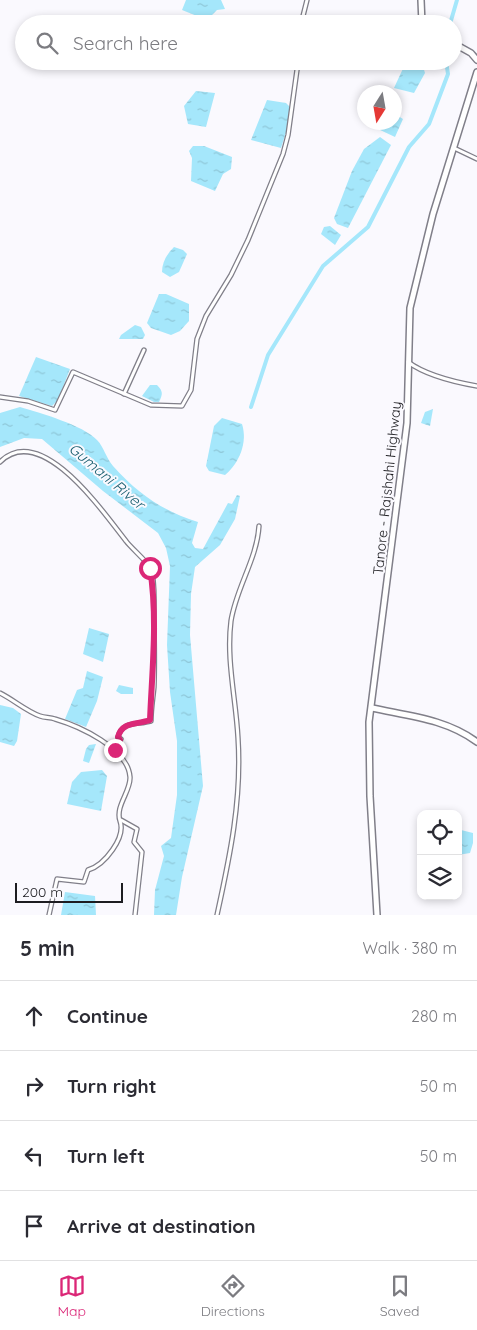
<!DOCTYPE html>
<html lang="en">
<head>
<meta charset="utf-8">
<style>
  :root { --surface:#fff; --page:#f7f7f7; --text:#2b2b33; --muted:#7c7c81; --line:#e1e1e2; --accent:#db2777 }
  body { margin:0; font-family:Quicksand,sans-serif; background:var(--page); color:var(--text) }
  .controls { position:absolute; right:15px; bottom:15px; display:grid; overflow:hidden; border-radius:10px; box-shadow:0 2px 8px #0003 }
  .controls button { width:45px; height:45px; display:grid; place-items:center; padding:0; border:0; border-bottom:1px solid var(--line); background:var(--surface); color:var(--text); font:25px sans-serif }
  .compass { position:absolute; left:357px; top:85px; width:45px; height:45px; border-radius:50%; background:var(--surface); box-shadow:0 2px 8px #0003; rotate:191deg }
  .scale { position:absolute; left:15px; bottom:12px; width:108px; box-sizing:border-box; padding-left:5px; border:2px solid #1d1d21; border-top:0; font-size:14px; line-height:18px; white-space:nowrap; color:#1d1d21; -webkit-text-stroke:4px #faf9fe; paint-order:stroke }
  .stop { position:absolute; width:15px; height:15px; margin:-11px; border:4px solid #db2777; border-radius:50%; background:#fff }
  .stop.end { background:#db2777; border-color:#fff; box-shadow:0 1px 5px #0008 }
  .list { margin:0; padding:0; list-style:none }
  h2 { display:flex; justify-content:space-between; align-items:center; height:65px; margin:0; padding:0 20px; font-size:21px }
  h2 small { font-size:16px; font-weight:400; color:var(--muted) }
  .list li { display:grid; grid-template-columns:32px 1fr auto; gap:15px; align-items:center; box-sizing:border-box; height:70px; padding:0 20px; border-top:1px solid var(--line) }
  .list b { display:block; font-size:19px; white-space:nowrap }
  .list em { font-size:16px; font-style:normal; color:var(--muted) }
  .icon { flex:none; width:28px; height:28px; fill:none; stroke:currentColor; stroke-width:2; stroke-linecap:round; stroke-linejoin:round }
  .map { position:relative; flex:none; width:477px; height:915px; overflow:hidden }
  .search { position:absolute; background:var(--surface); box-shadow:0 2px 8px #0003; left:15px; right:15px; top:15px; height:55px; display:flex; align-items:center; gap:12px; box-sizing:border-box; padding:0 18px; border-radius:28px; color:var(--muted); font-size:19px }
  .sheet { height:345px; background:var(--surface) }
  nav { display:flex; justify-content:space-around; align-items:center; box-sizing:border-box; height:70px; border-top:1px solid var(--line); background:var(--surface); font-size:14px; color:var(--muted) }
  nav a { display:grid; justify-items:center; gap:2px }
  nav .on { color:var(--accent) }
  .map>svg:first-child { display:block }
</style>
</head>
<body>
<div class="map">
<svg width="477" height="915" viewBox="0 0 477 915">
  <defs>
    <pattern id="water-ripples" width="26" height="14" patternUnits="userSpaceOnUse" patternTransform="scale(1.25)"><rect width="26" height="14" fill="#a5e7fb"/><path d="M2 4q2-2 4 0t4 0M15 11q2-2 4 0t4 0" fill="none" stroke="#8ec6d7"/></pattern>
  </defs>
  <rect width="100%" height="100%" fill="#faf9fe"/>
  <g fill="url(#water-ripples)">
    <polygon points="186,0 221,0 225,9 217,10 207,20 182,10"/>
    <polygon points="415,61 422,63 425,73 414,93 394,88 406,62"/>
    <polygon points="196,91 215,93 206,127 188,124 184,106"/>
    <polygon points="267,100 286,103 290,107 288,126 281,148 251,140"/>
    <polygon points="395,114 403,119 395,137 378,129 381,123 394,122"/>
    <polygon points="380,137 391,145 348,228 337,224 334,218 352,171 364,149"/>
    <polygon points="193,146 204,146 232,157 231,169 223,174 215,191 191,181 192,158 189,151"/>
    <polygon points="330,226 341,235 335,245 321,234 324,227"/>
    <path d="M174 247 183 250 187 254 179 272 170 277 162 272C162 262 167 254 174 247Z"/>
    <polygon points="159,294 166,294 189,304 189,321 180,331 171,335 151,328 147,323"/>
    <polygon points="135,325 141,327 145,335 143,339 119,339 121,335"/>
    <polygon points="36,357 70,369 58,400 52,406 19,396"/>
    <path d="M150 385H157C163 391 163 394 159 402H154L142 396Z"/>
    <path d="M20 407C40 413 83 425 97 440 104 447 106 458 113 466 138 494 163 511 198 522L192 543 195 548 203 549 228 503 232 504 237 495 240 496 235 519 220 545 195 567 191 594 190 635 203 786 182 877 176 915H154L155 890 164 856 161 846 171 838 177 795V741L170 692 167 645 170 566 166 548 158 533 103 491 42 439 24 438 0 447V413Z"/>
    <polygon points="433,409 430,426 421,423 425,412"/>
    <path d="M222 418 242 424C248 443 239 463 225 475L209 471 206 466 214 426Z"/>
    <polygon points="89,628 109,634 103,662 83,654"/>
    <polygon points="87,671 103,677 97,701 86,727 65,719 77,690 83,688"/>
    <polygon points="119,685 133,688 133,694 121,694 116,691"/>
    <polygon points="0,705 13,708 21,714 17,741 14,746 0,742"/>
    <polygon points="96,744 89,763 83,761 86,749 89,745"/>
    <polygon points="102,770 107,776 101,811 67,804 72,782 81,772"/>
    <polygon points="461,830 473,833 473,843 470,853 458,855 458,836"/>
    <polygon points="65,892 95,896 96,915 61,915"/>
  </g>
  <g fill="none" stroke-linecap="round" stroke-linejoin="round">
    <g stroke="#a5e7fb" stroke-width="4">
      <polyline points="450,24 457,0"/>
      <polyline points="251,407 268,355 323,266 368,227 409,147 429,124 448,74 446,61"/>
    </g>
    <defs>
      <g id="street">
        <polyline points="301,24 307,0"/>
        <polyline points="454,148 477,159"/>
        <path d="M408 362C427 376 454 382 477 386"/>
        <polyline points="124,394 144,350"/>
        <polyline points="0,397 28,401 55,410 73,372 151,405 182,406 191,390 197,339 206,316 231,275 248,240 283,154 288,135 297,70 293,61"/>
        <path d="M0 462C41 421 103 512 126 541 131 548 148 562 151 569 155 581 154 598 154 611 154 636 155 661 154 687 153 698 151 709 151 721 137 725 122 721 118 737L121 739 115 750"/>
        <path d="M0 693C14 700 26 711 40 716 45 718 50 717 55 719 79 726 128 748 130 777 131 791 115 806 120 821 126 837 105 865 88 870L84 882 57 879 49 915"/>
        <polyline points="121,820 137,829 134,842 142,852 135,915"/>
        <path d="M217 915C230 856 242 799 238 738 236 699 226 660 231 621 236 588 257 559 259 526"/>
      </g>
      <g id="secondary">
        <polyline points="421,0 422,24"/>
        <polyline points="453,43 471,53 477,60"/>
        <path d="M372 708C409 716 446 719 477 742"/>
        <polyline points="377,915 370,796 369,722 407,423 410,308 433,214 477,72"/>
      </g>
    </defs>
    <use href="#street" stroke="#807f89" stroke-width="5.5"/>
    <use href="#secondary" stroke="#807f89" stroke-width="8"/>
    <use href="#street" stroke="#fff" stroke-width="3"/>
    <use href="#secondary" stroke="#fff" stroke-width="5"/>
  </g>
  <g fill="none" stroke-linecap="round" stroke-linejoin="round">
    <path stroke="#db2777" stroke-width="6" d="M115 750 120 740 118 737C122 721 137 725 150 720 152 670 158 619 150 568"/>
  </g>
  <g text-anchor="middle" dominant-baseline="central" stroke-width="4" stroke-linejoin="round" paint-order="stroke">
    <g font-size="14" fill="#1d1d21" stroke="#faf9fe">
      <text transform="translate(387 488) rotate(-84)">Tanore - Rajshahi Highway</text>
    </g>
    <g font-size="15" font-style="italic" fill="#1b6071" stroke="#faf9fe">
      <text transform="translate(107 476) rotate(40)">Gumani River</text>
    </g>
  </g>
</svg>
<div class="controls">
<button><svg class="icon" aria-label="locate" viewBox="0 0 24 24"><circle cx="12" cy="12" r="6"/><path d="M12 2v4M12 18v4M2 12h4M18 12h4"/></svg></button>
<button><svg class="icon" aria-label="layers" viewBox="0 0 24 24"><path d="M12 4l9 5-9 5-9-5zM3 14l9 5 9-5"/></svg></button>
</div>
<svg class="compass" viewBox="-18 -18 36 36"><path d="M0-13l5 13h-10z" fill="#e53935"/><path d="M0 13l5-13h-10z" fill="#7c7c81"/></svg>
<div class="scale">200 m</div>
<div class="stop" style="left:150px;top:568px"></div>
<div class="stop end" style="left:115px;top:750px"></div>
<div class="search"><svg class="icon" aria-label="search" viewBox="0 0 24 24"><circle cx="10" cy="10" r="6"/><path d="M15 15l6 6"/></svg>Search here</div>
</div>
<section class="sheet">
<h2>5 min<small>Walk · 380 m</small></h2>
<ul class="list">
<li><svg class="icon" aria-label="ahead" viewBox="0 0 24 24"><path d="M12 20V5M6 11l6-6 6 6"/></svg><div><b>Continue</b></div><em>280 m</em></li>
<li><svg class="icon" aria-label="right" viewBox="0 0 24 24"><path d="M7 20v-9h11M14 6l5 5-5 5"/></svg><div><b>Turn right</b></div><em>50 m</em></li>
<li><svg class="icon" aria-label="left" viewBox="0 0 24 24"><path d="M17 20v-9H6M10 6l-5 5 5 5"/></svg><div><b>Turn left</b></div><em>50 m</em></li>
<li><svg class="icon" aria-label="arrive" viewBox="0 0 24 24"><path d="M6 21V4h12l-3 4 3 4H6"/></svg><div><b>Arrive at destination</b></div></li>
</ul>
</section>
<nav>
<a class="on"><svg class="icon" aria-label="map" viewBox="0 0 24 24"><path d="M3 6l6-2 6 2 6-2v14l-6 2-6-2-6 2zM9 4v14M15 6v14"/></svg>Map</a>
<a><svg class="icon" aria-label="directions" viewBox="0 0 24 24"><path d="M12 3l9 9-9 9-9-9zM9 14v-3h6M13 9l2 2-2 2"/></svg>Directions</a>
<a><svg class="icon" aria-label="saved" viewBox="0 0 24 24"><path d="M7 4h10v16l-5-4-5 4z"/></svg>Saved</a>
</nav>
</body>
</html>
